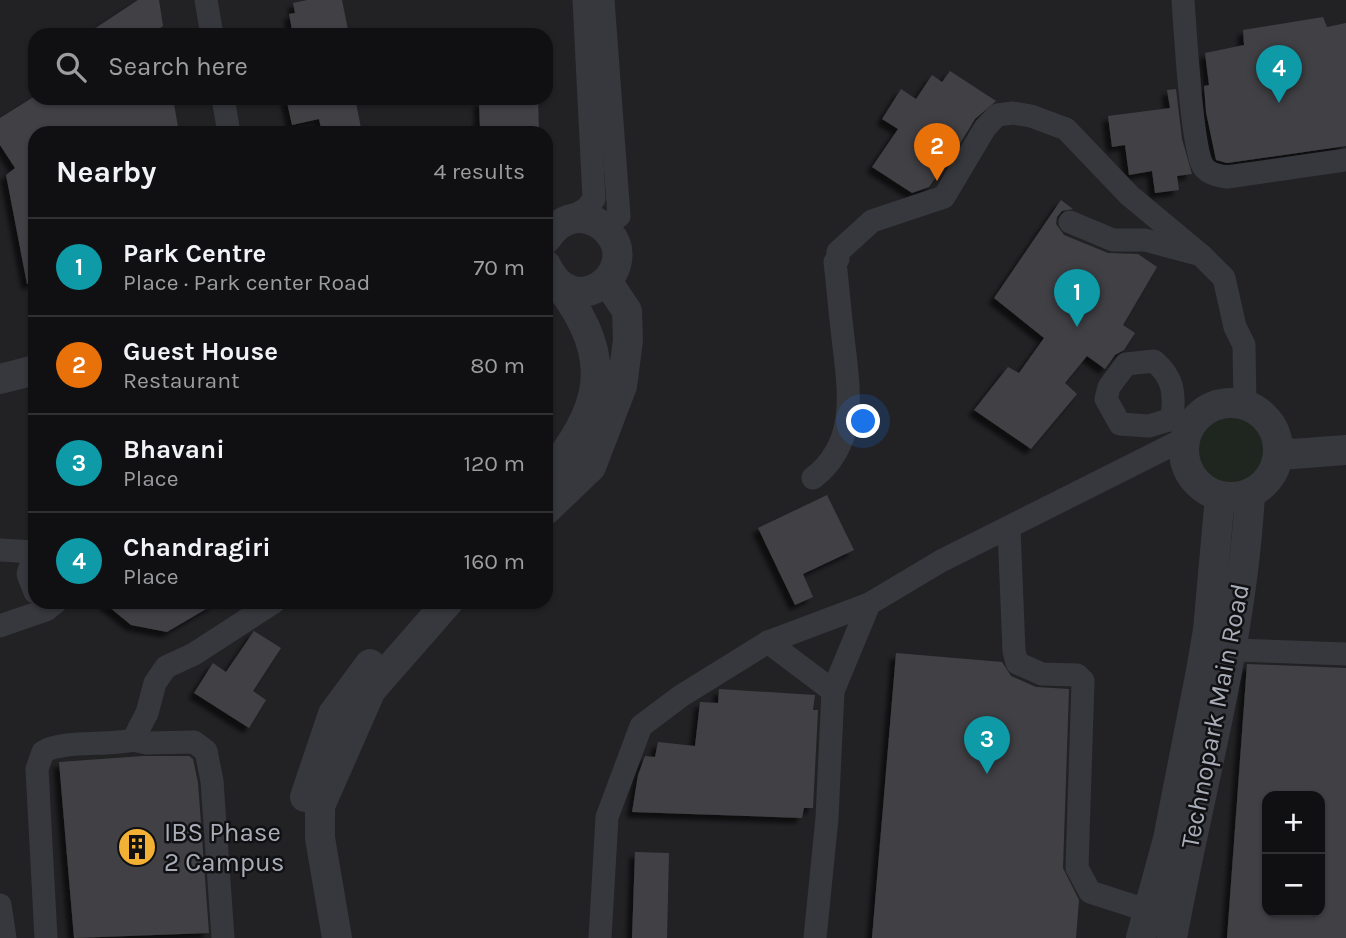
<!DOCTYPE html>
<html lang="en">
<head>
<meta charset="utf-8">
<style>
  :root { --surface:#101012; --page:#1e1e20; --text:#f1f3f6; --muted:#9c9d9f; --line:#303032; --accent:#d93025 }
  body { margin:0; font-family:Karla,sans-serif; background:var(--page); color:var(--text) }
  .controls { position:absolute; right:21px; bottom:21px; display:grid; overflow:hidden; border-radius:14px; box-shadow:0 2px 5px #0004 }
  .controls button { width:63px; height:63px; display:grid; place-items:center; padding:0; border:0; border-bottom:2px solid var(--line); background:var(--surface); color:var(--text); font:35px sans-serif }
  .you { position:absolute; left:864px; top:422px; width:24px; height:24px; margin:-18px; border:5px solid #fff; border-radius:50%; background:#1a73e8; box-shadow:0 0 0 10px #1a73e833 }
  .badge { display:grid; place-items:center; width:46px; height:46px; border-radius:50%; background:var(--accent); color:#fff; font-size:23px; font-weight:700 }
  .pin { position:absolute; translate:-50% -58px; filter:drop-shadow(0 2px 4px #0008) }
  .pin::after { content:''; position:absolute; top:37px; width:24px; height:21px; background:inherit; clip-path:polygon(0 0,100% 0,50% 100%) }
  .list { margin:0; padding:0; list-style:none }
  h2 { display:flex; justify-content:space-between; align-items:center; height:91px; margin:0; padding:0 28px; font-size:30px }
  h2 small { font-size:23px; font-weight:400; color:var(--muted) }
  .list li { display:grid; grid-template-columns:46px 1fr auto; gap:21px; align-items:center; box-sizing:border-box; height:98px; padding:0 28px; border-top:2px solid var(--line) }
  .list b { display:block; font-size:26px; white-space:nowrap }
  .list p { margin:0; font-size:23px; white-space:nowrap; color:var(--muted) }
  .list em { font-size:23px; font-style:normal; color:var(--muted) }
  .icon { flex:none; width:38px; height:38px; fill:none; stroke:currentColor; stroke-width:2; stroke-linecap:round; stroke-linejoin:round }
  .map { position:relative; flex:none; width:1346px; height:938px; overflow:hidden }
  .search { position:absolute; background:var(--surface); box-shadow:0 2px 5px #0004; left:28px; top:28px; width:525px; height:77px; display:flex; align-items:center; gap:18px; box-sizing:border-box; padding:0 24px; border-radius:21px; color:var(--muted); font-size:26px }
  .panel { position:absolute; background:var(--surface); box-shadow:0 2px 5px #0004; left:28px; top:126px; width:525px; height:483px; border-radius:21px }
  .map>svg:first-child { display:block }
</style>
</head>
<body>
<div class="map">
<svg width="1346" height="938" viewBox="0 0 1346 938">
  <defs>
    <filter id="shadow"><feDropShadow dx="-5.5" dy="5.5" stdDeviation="2" flood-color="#0009"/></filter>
  </defs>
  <rect width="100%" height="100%" fill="#161618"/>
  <path fill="#222225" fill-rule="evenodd" d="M0 0H1346V938H0ZM35 35H546V98H35ZM35 133H546V602H35ZM1267 796H1320V912H1267Z"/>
  <circle fill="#1e261f" cx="1231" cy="451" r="38"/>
  <g fill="#404145" fill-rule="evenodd" filter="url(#shadow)">
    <polygon points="138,0 159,0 163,26 151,35 85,35"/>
    <polygon points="307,0 342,0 349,35 293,35 289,14 295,13 293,3"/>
    <polygon points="1323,17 1327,27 1346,23 1346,146 1227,163 1216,160 1206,112 1204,86 1209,85 1205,53 1244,45 1243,30"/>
    <polygon points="950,71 996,101 975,119 942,173 940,171 929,187 912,193 872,167 898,129 882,119 901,89 916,99 932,75 942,82"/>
    <polygon points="1176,89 1182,139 1192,174 1177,176 1179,190 1155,193 1152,171 1129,175 1125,145 1112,147 1108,116 1170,108 1167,90"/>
    <polygon points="32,98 173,98 179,133 35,133 35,283 27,284 6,175 15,168 0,145 0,118"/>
    <polygon points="286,98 355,98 362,133 322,133 319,119 292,125"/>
    <polygon points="538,99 539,133 480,130 479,101"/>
    <polygon points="1061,200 1073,209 1062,211 1057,217 1056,224 1064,235 1108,253 1138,254 1157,267 1123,325 1135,333 1124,350 1115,355 1105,369 1087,356 1065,383 1077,394 1031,449 974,410 1008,367 1019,373 1044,338 994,298"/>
    <polygon points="827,495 854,550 803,574 813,597 795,605 758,528"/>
    <polygon points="103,602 218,602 167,632 131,625"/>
    <polygon points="254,631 281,648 253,691 266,700 249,728 194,693 213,663 226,672"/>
    <polygon points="896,653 1002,662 1011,676 1036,687 1069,689 1063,868 1079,900 1076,938 872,938"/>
    <path d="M1247 664 1346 668V938H1227ZM1267 796H1320V912H1267Z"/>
    <polygon points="719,689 815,695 813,710 818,710 813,808 804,808 802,818 632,812 638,775 645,756 655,757 658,742 695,746 700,702 718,703"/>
    <polygon points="143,756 189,756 193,759 198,783 209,933 74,938 59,762"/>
    <polygon points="635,852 669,853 667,938 632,938"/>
  </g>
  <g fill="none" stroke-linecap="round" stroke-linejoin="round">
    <g stroke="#37383d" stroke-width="23">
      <polyline points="206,0 212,35"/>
      <polyline points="603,0 619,216 604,227"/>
      <path d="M1183 0C1185 28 1192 149 1203 166 1208 174 1219 176 1227 177L1346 160"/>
      <polyline points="223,98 229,133"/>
      <polyline points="567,220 587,208 594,199 584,0"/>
      <polyline points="1070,222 1113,240 1145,240 1201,255 1224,278 1235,327 1244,345 1245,405"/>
      <path d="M1172 419 1149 426 1120 424 1106 399 1109 387 1126 364 1154 361C1174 378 1175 394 1172 419L1188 427"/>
      <path d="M813 478C859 443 849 389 843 338 840 313 838 288 835 262L838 259V252L872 221 944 197 985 128 997 115 1013 113 1031 116 1066 129 1129 195 1201 255"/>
      <polyline points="1009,529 1014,651 1017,663 1042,674 1077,675 1083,681 1077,868 1090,892 1146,910"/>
      <polyline points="0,550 35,552"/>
      <polyline points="35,553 28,574 35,592"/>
      <polyline points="0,626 46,610 56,602"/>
      <polyline points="1235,631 1236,650 1346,654"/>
      <polyline points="768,642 833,691"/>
      <polyline points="133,740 147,743 194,742 206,751 212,781 223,938"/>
      <polyline points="0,905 5,938"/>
      <path d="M46 938 37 769 43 752C61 740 108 746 133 740L147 713 155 683 166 667 194 654 274 602"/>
      <polyline points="600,938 607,817 641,726 681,696 768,642 869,604 941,561 1184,439"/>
      <polyline points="815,938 827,818 833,691 869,604"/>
    </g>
    <g stroke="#37383d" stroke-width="30">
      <path d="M546 239C554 227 566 217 581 218 593 219 602 224 609 233 641 271 574 325 546 265"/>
      <polyline points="0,379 35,370"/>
      <circle cx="1231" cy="450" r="47"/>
      <polyline points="1279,451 1293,454 1346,450"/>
      <path d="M546 477C602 411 616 360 561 288"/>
      <polyline points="546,510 591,467 622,386 628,340 627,311 607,281"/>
      <polyline points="305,797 333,714 370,664"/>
      <polyline points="337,938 320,838 320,806 371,690 448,602"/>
      <polyline points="1141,938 1168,839 1201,671 1208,630 1220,496"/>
      <path d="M1172 938C1199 789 1242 645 1250 493"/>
    </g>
  </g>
  <defs>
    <symbol id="building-disc" viewBox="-11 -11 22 22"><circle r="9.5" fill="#f2b134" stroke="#111113"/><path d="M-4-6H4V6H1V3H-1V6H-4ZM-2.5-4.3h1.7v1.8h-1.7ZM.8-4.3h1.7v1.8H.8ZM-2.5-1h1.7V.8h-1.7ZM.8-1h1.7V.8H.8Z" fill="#111"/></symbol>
  </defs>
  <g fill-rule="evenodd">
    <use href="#building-disc" x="115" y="825" width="44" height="44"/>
  </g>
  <g text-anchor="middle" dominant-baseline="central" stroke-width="5" stroke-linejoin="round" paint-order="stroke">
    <g font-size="26" fill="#a8adb8" stroke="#111113">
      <text transform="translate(1215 716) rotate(-79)">Technopark Main Road</text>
    </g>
    <g font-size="26" fill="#a8adb8" stroke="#111113" text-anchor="start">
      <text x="164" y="832">IBS Phase<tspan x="164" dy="30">2 Campus</tspan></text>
    </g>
  </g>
</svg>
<div class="controls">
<button>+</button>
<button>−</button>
</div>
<div class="you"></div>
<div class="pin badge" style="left:1077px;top:327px;background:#0f9aa8">1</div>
<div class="pin badge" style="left:937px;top:181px;background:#e8710a">2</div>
<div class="pin badge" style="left:987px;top:774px;background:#0f9aa8">3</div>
<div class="pin badge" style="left:1279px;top:103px;background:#0f9aa8">4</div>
<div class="search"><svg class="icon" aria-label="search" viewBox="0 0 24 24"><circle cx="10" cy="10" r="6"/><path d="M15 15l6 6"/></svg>Search here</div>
<section class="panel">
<h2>Nearby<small>4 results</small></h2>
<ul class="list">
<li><span class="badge" style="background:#0f9aa8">1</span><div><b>Park Centre</b><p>Place · Park center Road</p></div><em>70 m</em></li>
<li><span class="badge" style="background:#e8710a">2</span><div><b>Guest House</b><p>Restaurant</p></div><em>80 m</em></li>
<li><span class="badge" style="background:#0f9aa8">3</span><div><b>Bhavani</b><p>Place</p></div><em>120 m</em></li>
<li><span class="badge" style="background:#0f9aa8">4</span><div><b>Chandragiri</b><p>Place</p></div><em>160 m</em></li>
</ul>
</section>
</div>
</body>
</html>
